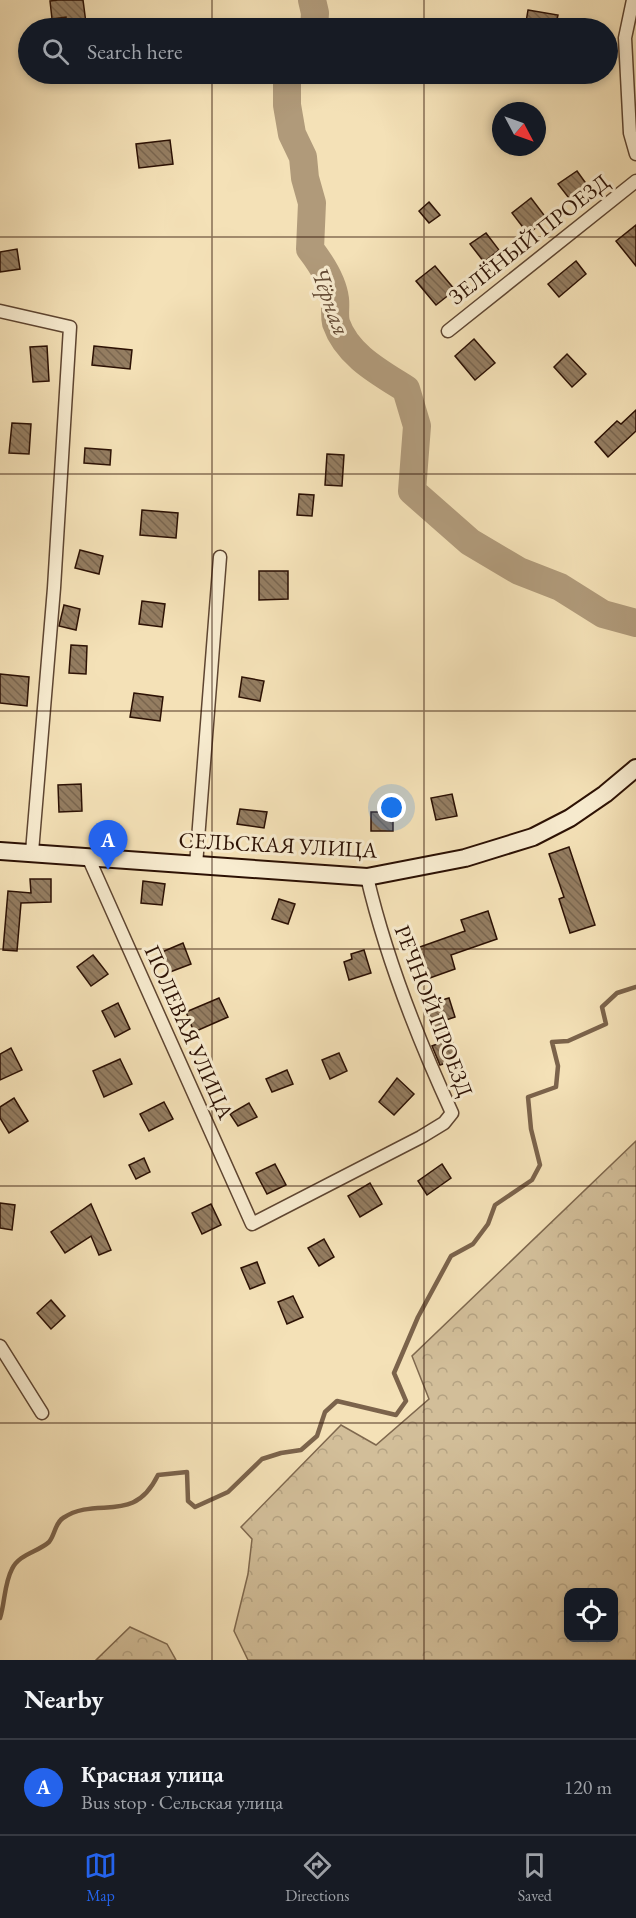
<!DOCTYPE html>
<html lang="en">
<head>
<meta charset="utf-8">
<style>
  :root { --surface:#171b24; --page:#20242c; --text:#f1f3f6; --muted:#9ea1a6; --line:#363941; --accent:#2563eb }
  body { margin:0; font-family:"EB Garamond",serif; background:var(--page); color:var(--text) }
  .controls { position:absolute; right:18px; bottom:18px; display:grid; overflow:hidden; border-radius:12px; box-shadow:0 3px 9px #0003 }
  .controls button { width:54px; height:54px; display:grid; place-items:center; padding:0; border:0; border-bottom:2px solid var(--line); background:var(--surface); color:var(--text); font:30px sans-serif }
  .compass { position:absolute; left:492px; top:102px; width:54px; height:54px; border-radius:50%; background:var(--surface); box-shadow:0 3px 9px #0003; rotate:131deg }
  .you { position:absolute; left:392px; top:808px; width:21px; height:21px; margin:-15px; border:4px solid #fff; border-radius:50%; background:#1a73e8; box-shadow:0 0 0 9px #1a73e833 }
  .badge { display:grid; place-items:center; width:39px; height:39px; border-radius:50%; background:var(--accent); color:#fff; font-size:20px; font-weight:700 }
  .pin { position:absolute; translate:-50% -50px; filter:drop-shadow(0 2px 3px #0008) }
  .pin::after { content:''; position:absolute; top:32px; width:21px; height:18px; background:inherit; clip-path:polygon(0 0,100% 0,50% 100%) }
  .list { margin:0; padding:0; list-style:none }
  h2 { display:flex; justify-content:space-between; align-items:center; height:78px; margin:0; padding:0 24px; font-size:26px }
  h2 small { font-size:20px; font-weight:400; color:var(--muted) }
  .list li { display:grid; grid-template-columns:39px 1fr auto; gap:18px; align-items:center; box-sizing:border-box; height:96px; padding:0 24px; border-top:2px solid var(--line) }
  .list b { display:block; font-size:22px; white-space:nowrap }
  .list p { margin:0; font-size:20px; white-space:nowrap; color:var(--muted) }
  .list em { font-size:20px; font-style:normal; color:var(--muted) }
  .icon { flex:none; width:33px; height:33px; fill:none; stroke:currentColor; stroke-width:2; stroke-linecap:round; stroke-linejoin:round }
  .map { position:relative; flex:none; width:636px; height:1660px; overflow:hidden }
  .search { position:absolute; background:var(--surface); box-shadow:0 3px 9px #0003; left:18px; right:18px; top:18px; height:66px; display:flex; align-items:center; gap:15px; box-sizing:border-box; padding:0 21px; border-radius:33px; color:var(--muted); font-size:22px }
  .sheet { height:174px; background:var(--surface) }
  nav { display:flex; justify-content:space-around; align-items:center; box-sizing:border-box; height:84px; border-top:2px solid var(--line); background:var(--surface); font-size:16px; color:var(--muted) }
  nav a { display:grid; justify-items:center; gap:3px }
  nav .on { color:var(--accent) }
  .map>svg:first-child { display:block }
</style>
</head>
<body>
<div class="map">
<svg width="636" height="1660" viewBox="0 0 636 1660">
  <defs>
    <pattern id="forest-crowns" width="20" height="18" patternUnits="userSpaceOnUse" patternTransform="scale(1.5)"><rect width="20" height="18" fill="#d2be99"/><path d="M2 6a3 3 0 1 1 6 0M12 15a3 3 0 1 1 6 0" fill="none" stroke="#b4a282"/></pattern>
    <pattern id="building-back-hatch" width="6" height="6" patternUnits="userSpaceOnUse" patternTransform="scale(1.5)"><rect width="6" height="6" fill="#947d61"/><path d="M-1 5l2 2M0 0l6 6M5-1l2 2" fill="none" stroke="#79654e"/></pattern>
  </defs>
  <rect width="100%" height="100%" fill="#f4e1b7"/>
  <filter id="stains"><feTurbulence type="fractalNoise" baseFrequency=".00333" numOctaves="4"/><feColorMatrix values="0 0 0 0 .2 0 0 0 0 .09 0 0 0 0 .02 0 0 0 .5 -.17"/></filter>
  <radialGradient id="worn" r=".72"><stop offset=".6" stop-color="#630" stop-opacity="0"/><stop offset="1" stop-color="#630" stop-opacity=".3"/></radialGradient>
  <g fill="url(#forest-crowns)" stroke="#7f684e" stroke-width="1.5" fill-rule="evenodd">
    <path d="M636 1141V1660H248L234 1631 248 1574 252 1539 241 1527 341 1425 376 1445 429 1399 412 1356ZM568 1592H614V1638H568Z"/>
    <polygon points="130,1627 167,1644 176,1660 96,1660"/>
  </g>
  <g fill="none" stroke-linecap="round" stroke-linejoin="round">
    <path stroke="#7b634b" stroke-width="4.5" d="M0 1618C5 1603 4 1584 12 1569 19 1554 38 1552 49 1542 55 1535 55 1523 63 1518 98 1495 133 1526 158 1475L187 1472 188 1501 195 1507 228 1492 262 1459 281 1453 301 1450 317 1436 325 1412 337 1401 396 1415 406 1401 394 1373 418 1317 451 1256 473 1244 488 1224 495 1205 532 1180 540 1165 531 1129 528 1097 556 1087 558 1066 552 1042 568 1041 606 1024 602 1007 617 993 636 987"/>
    <g stroke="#b09a7a" stroke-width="28">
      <polyline points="312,0 315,13 314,28"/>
      <path d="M289 74 287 77V105L292 134 303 157 305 178 312 203 310 249C320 262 333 282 335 299 336 307 334 315 336 323 347 355 379 372 406 389L417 426 412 491 470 542 519 571 560 587 603 614 636 623"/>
    </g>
  </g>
  <g fill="url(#building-back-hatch)" stroke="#2c1104" stroke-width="1.5">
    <polygon points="58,0 83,0 86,23 67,26 66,17 52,19 50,1"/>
    <polygon points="528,10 558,15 555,28 525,28"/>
    <polygon points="170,140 173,164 139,168 136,144"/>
    <polygon points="577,171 590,189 572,202 558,184"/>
    <polygon points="531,198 547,219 528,234 512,213"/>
    <polygon points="429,202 440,215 429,223 419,211"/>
    <polygon points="636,225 636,266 616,241"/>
    <polygon points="486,233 499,250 484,262 470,244"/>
    <polygon points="17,249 20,269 0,272 0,252"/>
    <polygon points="576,261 586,274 559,297 548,284"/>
    <polygon points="435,266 455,290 436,305 416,281"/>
    <polygon points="474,339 495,363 475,380 455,356"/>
    <polygon points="47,346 49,381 33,382 30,347"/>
    <polygon points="94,346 132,350 130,369 92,365"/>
    <polygon points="567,354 586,374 572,387 554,367"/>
    <polygon points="636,410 636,431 608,457 595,442 617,421 621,424"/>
    <polygon points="12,423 31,424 29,454 9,453"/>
    <polygon points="85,448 111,450 110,465 84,463"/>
    <polygon points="327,454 344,455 342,486 325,485"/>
    <polygon points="299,494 314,495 312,516 297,515"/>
    <polygon points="142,510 178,513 176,538 140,535"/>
    <polygon points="80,550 103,556 99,574 75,568"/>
    <polygon points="259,571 288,571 288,599 259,600"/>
    <polygon points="142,601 165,604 162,627 139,624"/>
    <polygon points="64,605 80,609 76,630 59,626"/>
    <polygon points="71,645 87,646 86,674 69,673"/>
    <polygon points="0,674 29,677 27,706 0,703"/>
    <polygon points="242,677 264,681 260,701 239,697"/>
    <polygon points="134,693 163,697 160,721 130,717"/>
    <polygon points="81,784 82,811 59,812 58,785"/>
    <polygon points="452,794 457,816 436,820 431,798"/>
    <polygon points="240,809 267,812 264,828 237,824"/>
    <rect x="371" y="812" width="22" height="19"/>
    <polygon points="569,847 595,925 570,933 559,899 564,897 549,854"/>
    <polygon points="30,879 51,879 51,902 21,903 17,951 3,950 8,891 31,893"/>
    <polygon points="143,881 165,884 162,905 141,903"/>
    <polygon points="279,899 295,904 288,924 272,919"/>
    <polygon points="488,911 497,939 451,955 455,969 427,979 417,948 465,931 461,920"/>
    <polygon points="183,943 191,964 170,972 162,952"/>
    <polygon points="364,950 371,973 349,980 344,962 352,959 351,954"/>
    <polygon points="93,955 108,974 91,986 77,967"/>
    <polygon points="219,998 228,1017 194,1032 186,1012"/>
    <polygon points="449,998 455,1017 446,1020 458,1059 440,1065 432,1046 437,1044 424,1005"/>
    <polygon points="118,1003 130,1029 115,1037 102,1011"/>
    <polygon points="11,1048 22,1070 0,1080 0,1054"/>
    <polygon points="339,1053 347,1071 330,1079 322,1060"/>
    <polygon points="120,1059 132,1084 104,1097 93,1071"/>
    <polygon points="287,1070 293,1084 272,1092 266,1079"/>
    <polygon points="397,1078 414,1094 394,1115 379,1102"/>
    <polygon points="14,1098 28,1121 9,1133 0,1118 0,1107"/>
    <polygon points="164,1102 173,1119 149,1131 140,1114"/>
    <polygon points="249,1103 257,1117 238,1126 230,1114"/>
    <polygon points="144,1158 150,1172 136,1179 129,1165"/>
    <polygon points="275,1164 286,1185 267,1194 256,1173"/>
    <polygon points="442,1164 451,1178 427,1195 418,1181"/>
    <polygon points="370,1183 382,1204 360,1217 348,1196"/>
    <polygon points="0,1203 15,1205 12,1230 0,1228"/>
    <polygon points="91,1204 111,1250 99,1255 91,1236 65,1253 51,1232"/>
    <polygon points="211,1204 221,1225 202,1234 192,1213"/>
    <polygon points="324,1239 334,1257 319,1266 308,1248"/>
    <polygon points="257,1262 265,1283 250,1289 241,1268"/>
    <polygon points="293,1296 303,1317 287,1324 278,1302"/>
    <polygon points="51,1300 65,1316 51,1329 37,1313"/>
  </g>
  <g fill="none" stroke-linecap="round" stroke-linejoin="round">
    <defs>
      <g id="street">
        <polyline points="633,0 625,38 630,133 636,154"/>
        <polyline points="0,311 70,327 54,588 32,852"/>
        <polyline points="448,331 636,181"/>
        <path d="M88 857 252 1224 421 1137 444 1123 452 1113C417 1037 386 958 367 877"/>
        <polyline points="196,865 220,557"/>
        <polyline points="0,1346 42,1413"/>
      </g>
      <polyline id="secondary" points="0,851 367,877 465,858 533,837 570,818 605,794 636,768"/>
    </defs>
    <use href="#street" stroke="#5e4531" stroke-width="15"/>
    <use href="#secondary" stroke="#2c1104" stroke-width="20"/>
    <use href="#street" stroke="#f8ecd0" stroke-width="12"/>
    <use href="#secondary" stroke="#f8ecd0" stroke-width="16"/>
  </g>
  <path fill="none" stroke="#2c1104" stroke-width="1.5" stroke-opacity="0.55" d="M212 0V28M424 0V28M212 74V1660M424 74V1660M0 237H636M0 474H636M0 711H636M0 949H636M0 1186H636M0 1423H636"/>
  <g text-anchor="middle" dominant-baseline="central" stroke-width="6" stroke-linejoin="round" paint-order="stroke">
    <g font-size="22" fill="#2c1104" stroke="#f8ecd0">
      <text transform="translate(529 239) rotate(-38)">ЗЕЛЁНЫЙ ПРОЕЗД</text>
      <text transform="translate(278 845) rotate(3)">СЕЛЬСКАЯ УЛИЦА</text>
      <text transform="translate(434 1011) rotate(69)">РЕЧНОЙ ПРОЕЗД</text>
      <text transform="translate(189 1032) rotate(66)">ПОЛЕВАЯ УЛИЦА</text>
    </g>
    <g font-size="24" font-style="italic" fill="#614833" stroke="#f8ecd0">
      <text transform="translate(331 301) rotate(70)">Чёрная</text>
    </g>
  </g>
  <rect width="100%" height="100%" filter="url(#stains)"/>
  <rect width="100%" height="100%" fill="url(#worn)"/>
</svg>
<div class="controls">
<button><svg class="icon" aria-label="locate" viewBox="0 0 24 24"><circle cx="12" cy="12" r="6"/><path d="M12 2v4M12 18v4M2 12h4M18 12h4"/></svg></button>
</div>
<svg class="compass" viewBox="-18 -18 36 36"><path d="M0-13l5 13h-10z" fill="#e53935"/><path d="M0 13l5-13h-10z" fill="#9ea1a6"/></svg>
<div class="you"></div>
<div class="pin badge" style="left:108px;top:870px">A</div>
<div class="search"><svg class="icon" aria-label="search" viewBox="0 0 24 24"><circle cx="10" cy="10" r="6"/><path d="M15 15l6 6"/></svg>Search here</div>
</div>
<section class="sheet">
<h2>Nearby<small></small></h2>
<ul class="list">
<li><span class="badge">A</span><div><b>Красная улица</b><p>Bus stop · Сельская улица</p></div><em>120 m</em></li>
</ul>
</section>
<nav>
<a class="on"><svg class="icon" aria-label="map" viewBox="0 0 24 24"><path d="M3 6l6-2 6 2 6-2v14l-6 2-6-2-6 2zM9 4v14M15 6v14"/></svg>Map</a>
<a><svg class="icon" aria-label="directions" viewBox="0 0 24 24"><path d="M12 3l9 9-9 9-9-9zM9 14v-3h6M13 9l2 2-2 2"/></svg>Directions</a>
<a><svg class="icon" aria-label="saved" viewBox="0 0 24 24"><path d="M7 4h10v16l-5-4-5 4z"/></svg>Saved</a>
</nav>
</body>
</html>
